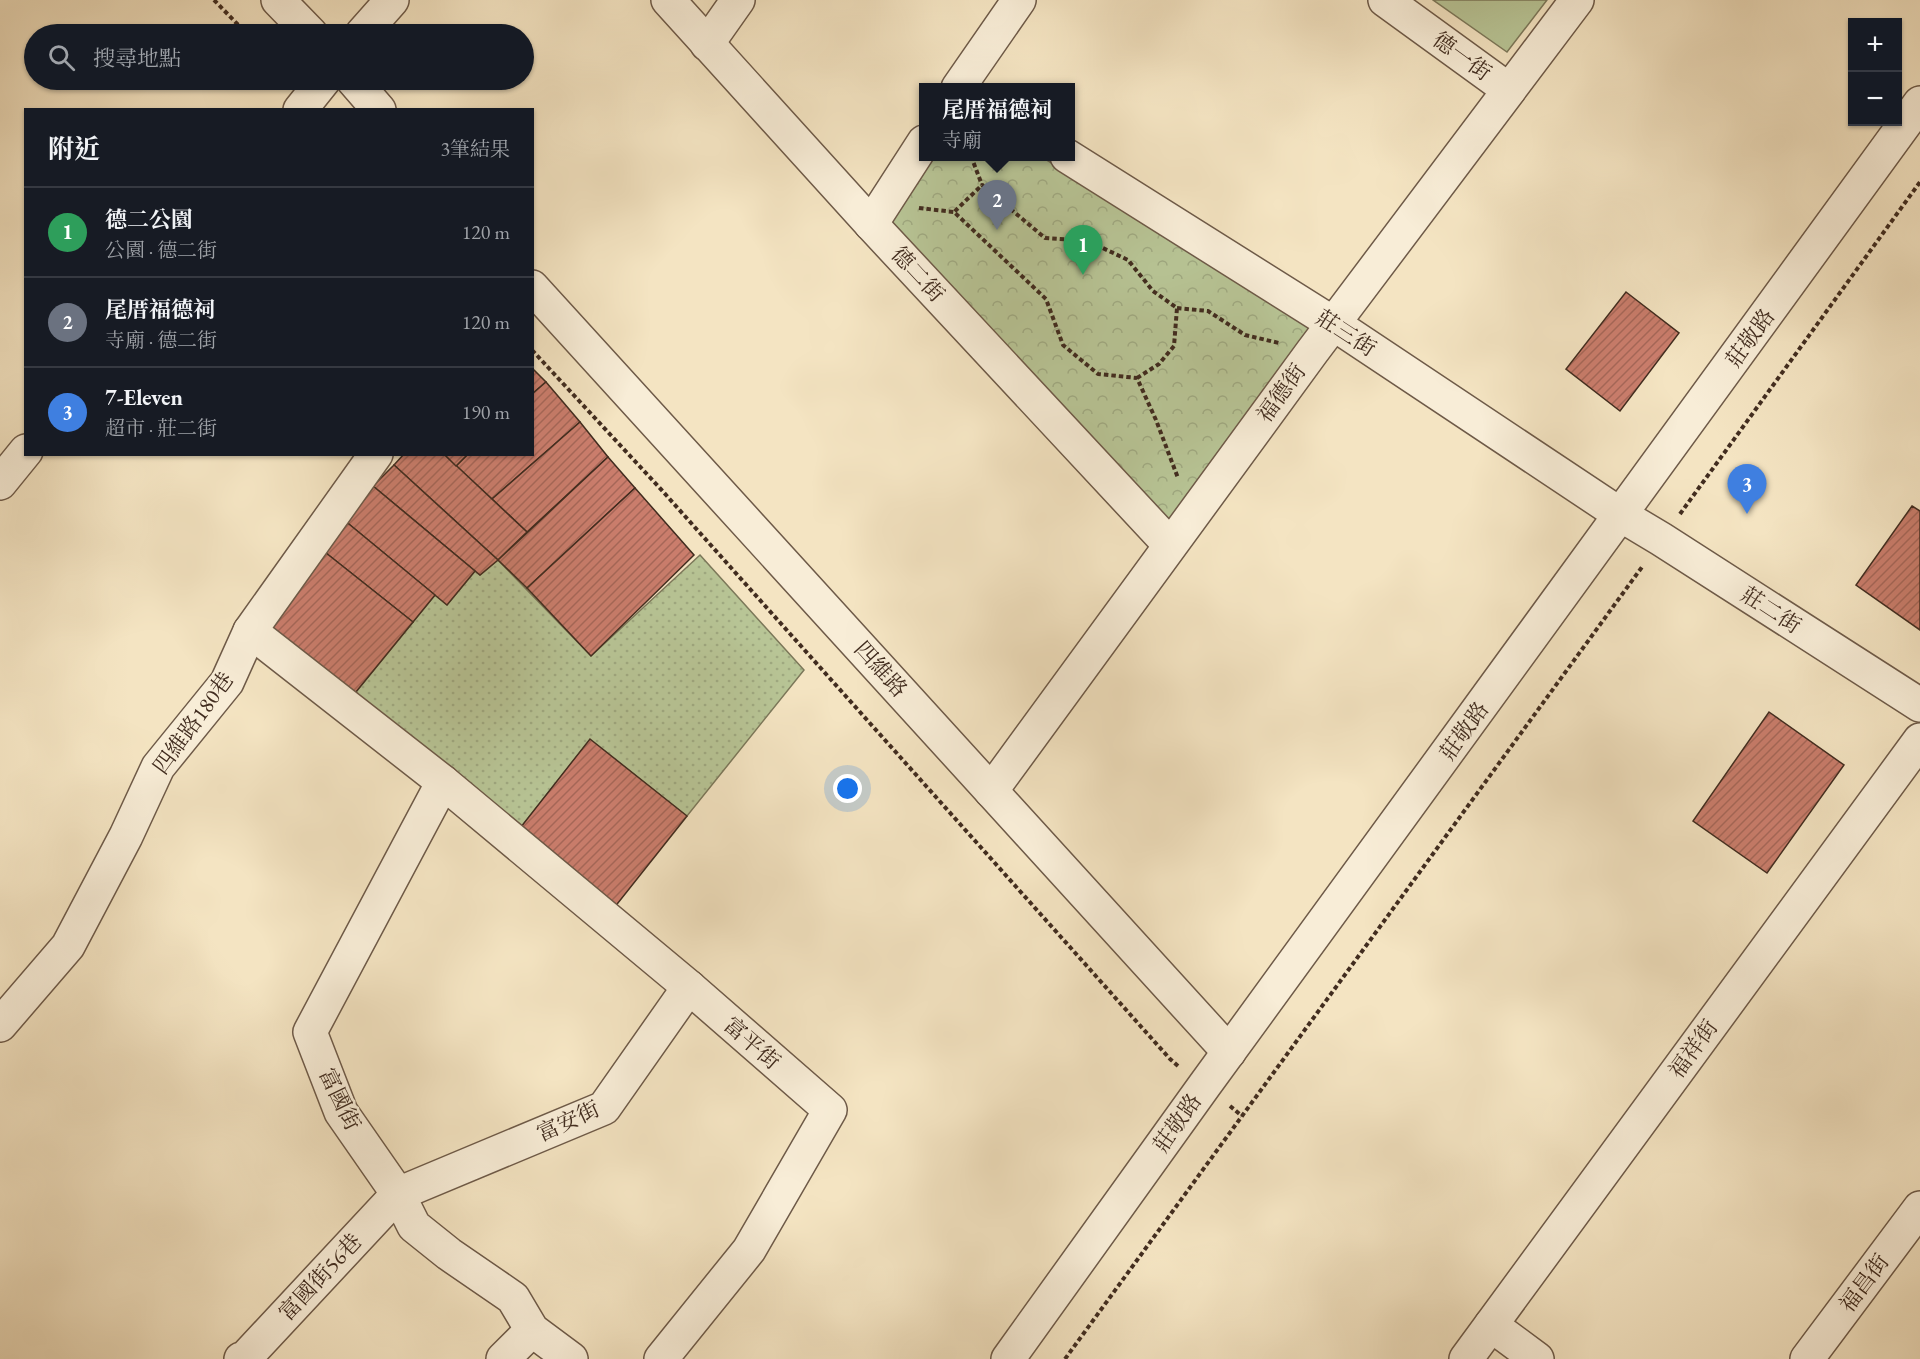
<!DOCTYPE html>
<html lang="zh-TW">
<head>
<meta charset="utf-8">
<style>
  :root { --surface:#171b24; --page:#20242c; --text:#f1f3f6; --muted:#9ea1a6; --line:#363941; --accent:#c59692 }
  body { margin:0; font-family:"EB Garamond","Noto Serif TC",serif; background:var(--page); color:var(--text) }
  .controls { position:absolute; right:18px; top:18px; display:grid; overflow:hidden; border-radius:0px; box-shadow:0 2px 4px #0004 }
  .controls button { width:54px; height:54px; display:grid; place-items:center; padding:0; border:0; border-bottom:2px solid var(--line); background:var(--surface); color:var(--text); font:30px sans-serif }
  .you { position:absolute; left:848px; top:789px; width:21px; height:21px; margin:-15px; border:4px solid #fff; border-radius:50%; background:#1a73e8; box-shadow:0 0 0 9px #1a73e833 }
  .badge { display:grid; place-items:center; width:39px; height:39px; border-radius:50%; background:var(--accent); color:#fff; font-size:20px; font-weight:700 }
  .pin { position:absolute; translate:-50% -50px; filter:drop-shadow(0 2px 3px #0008) }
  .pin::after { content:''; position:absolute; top:32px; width:21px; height:18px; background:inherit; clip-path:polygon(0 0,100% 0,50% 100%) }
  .popup { position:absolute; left:919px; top:83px; width:156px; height:78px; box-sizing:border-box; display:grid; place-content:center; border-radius:0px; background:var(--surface); filter:drop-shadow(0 2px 4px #0005); font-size:20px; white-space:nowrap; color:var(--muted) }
  .popup b { font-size:22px; color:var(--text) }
  .popup::after { content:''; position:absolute; left:50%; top:100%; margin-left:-12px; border:12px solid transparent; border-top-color:var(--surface) }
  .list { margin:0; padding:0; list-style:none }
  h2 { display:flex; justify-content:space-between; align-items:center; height:78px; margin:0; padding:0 24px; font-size:26px }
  h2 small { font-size:20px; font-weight:400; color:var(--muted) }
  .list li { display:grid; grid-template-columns:39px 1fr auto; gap:18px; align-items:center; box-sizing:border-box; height:90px; padding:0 24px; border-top:2px solid var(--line) }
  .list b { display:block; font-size:22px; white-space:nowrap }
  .list p { margin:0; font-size:20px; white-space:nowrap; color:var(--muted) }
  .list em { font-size:20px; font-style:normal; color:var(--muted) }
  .icon { flex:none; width:33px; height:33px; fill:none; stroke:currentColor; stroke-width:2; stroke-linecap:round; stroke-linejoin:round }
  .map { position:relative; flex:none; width:1920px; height:1359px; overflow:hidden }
  .search { position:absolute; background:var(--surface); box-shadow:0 2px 4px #0004; left:24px; top:24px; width:510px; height:66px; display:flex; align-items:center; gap:15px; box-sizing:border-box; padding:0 21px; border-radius:33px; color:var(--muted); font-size:22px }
  .panel { position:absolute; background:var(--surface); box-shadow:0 2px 4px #0004; left:24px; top:108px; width:510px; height:348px; border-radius:0px }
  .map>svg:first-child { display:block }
</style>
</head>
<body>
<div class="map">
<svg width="1920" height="1359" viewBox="0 0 1920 1359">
  <defs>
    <pattern id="grass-dots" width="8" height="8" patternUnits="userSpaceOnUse" patternTransform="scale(1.5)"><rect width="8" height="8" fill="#b8c596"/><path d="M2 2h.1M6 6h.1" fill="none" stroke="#9fa981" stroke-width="1.8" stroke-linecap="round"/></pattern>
    <pattern id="park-crowns" width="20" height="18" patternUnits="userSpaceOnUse" patternTransform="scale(1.5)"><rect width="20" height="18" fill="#b8c596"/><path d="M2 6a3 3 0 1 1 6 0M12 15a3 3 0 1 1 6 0" fill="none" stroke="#9fa981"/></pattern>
    <pattern id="building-hatch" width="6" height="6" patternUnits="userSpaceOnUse" patternTransform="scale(1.5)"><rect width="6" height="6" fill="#ca7d6c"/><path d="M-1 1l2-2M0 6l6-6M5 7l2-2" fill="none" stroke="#a66758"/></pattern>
  </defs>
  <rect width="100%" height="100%" fill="#f4e4c2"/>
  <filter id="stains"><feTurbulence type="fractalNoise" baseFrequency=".00333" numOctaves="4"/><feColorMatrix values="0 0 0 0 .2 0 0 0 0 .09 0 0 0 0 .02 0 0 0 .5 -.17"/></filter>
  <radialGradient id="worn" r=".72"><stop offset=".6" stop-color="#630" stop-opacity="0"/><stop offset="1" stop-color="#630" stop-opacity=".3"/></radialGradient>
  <polygon fill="url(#grass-dots)" stroke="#7c785a" stroke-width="1.5" points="700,555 804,670 687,816 590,740 517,832 351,698 435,595 447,605 475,571 480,575 498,560 591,656"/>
  <polygon fill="url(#park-crowns)" stroke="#7c785a" stroke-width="1.5" points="927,157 1042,157 1315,328 1167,527 888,222"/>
  <polygon fill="#b8c596" stroke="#7c785a" stroke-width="1.5" points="1433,0 1547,0 1507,52"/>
  <g fill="url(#building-hatch)" stroke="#412c1f" stroke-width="1.5">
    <polygon points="1626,292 1679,333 1620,411 1566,369"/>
    <polygon points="532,368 546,382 532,394"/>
    <polygon points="546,382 580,422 492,499 456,466 468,454 532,454 532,394"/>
    <polygon points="580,422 608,457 527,532 492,499"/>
    <polygon points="404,454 444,454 527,532 498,560 394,465"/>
    <polygon points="444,454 468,454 456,466"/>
    <polygon points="608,457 635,488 527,588 498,560"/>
    <polygon points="394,465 498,560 480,575 373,486"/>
    <polygon points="373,486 475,571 447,605 344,520"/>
    <polygon points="635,488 694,555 591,656 527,588"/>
    <polygon points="1912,506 1920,511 1920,630 1856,585"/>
    <polygon points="344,520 435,595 413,622 321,549"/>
    <polygon points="321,549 413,622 351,698 261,629"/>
    <polygon points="1769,712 1844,765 1767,873 1693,821"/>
    <polygon points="590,739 687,816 614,908 517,832"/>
  </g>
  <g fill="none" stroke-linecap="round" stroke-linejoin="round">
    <defs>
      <g id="minor">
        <polyline points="278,0 311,34"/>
        <polyline points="668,0 871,224 1170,545"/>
        <polyline points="1385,0 1509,90"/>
        <polyline points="362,34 392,0"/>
        <polyline points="707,44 738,0"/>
        <polyline points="353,80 379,110"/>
        <polyline points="958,88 1019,0"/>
        <polyline points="300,110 324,80"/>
        <polyline points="1067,156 1334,324 1621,515 1661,539 1920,705"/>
        <polyline points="871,224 924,142"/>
        <polyline points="532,287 1229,1052"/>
        <polyline points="0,483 26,451"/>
        <polyline points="250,631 443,782 689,987 830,1110 749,1250 661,1359"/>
        <polyline points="443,782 310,1032 341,1112 398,1194 414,1226 449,1254 513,1298 532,1330 571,1359"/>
        <polyline points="991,791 1312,352 1577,0"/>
        <polyline points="0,1025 68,946 126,836 158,767 227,682 250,631 376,454"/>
        <polyline points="1491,1325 1537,1359"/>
        <polyline points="241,1359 245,1358 398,1194 604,1108 689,987"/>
        <polyline points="503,1359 532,1330"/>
        <polyline points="1008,1359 1204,1086 1920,103"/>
        <polyline points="1466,1359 1920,740"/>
        <polyline points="1807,1359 1920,1208"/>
      </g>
    </defs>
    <use href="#minor" stroke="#6e5a48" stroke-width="36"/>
    <g stroke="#412c1f" stroke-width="4" stroke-dasharray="4.5 3" stroke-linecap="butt">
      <polyline points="214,0 247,34"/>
      <polyline points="971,156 982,185"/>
      <polyline points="919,208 954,212"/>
      <polyline points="1177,308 1208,311 1245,335 1279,343"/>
      <polyline points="532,350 658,486 1170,1059 1179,1067"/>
      <polyline points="1137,378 1159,364 1174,346 1177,308 1153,291 1128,260 1088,241 1045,238 982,185 954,212 1046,299 1063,345 1098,374 1137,378 1156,420 1178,478"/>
      <polyline points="1680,514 1920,182"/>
      <polyline points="1230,1106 1242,1116"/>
      <polyline points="1065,1359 1642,567"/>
    </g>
    <use href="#minor" stroke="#f8edd7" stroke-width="33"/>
  </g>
  <g text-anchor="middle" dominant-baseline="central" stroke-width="5" stroke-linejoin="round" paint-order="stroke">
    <g font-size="22" fill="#412c1f" stroke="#f8edd7">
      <text transform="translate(1462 56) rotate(36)">德一街</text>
      <text transform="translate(918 274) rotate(47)">德二街</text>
      <text transform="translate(1346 333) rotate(33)">莊三街</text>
      <text transform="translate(1750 338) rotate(-54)">莊敬路</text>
      <text transform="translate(1281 393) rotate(-54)">福德街</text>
      <text transform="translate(1771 610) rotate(33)">莊二街</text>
      <text transform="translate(881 669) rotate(48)">四維路</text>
      <text transform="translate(193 723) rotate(-54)">四維路180巷</text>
      <text transform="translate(1464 731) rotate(-54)">莊敬路</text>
      <text transform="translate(752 1043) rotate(41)">富平街</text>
      <text transform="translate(1693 1049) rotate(-54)">福祥街</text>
      <text transform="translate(340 1099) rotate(64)">富國街</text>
      <text transform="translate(568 1121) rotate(-25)">富安街</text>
      <text transform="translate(1177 1123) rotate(-55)">莊敬路</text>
      <text transform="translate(320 1277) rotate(-47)">富國街56巷</text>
      <text transform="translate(1864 1283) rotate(-53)">福昌街</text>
    </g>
  </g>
  <rect width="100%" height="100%" filter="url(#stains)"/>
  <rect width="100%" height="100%" fill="url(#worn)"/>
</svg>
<div class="controls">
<button>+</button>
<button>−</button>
</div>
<div class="you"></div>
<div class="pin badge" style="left:1083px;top:275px;background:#2e9e5b">1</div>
<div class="pin badge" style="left:997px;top:230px;background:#6b7280">2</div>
<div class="popup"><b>尾厝福德祠</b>寺廟</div>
<div class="pin badge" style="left:1747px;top:514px;background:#3f7fe0">3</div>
<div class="search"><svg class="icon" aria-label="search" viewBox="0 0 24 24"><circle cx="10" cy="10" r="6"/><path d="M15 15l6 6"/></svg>搜尋地點</div>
<section class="panel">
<h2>附近<small>3筆結果</small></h2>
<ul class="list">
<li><span class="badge" style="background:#2e9e5b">1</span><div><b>德二公園</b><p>公園 · 德二街</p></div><em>120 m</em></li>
<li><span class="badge" style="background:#6b7280">2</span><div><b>尾厝福德祠</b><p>寺廟 · 德二街</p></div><em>120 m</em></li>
<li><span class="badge" style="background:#3f7fe0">3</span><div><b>7-Eleven</b><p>超市 · 莊二街</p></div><em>190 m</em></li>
</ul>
</section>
</div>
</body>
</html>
